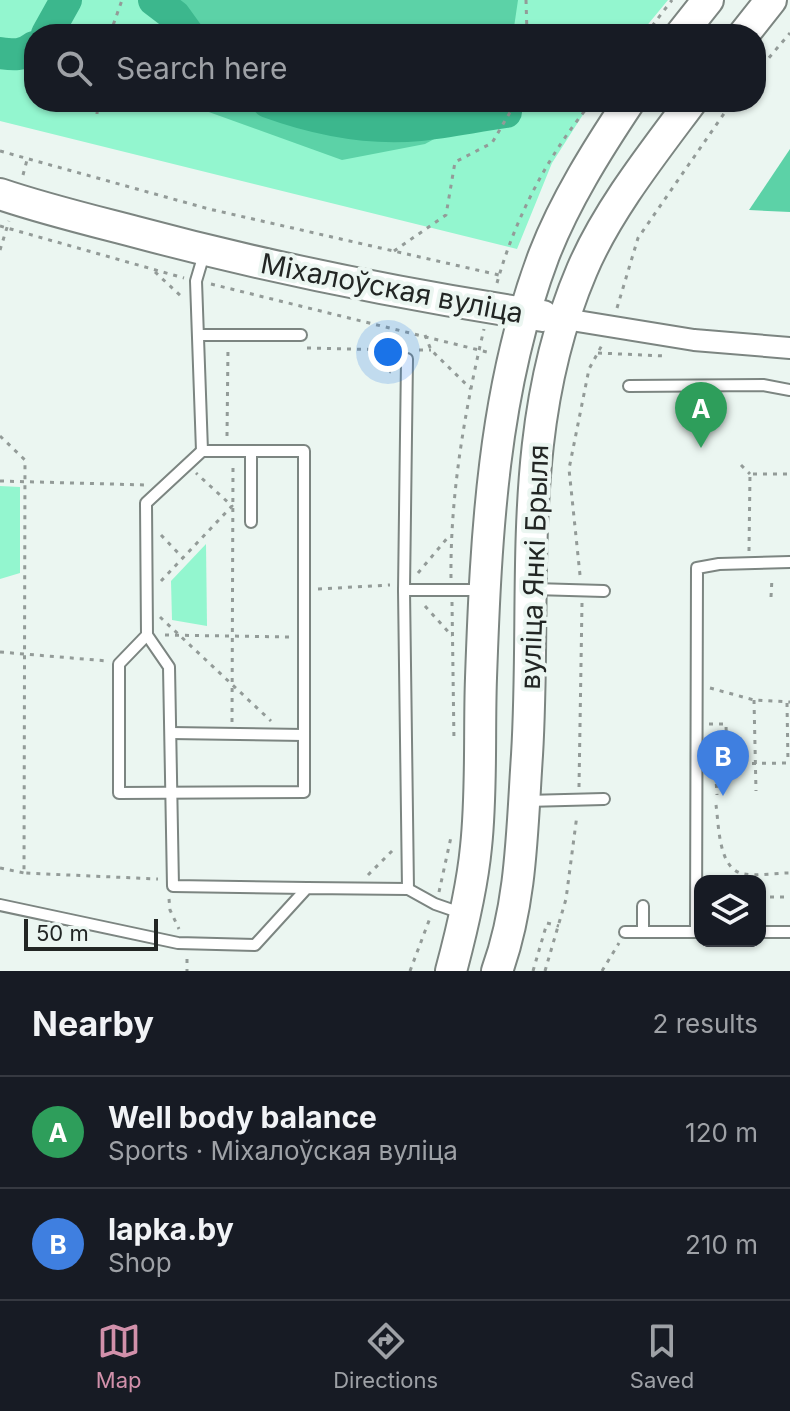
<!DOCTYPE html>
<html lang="en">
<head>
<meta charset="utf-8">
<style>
  :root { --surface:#171b24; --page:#20242c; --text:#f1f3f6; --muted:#9ea1a6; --line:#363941; --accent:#d190aa }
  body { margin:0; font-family:Inter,sans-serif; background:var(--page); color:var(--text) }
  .controls { position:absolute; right:24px; bottom:24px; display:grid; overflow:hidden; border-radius:16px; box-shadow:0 2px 6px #0004 }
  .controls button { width:72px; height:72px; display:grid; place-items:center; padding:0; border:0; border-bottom:2px solid var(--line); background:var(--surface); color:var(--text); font:40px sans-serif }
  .scale { position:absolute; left:24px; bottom:20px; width:134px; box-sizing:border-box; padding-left:8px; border:4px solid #222624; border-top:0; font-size:22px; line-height:28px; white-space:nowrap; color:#222624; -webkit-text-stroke:6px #ebf6f1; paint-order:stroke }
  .you { position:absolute; left:388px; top:352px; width:28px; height:28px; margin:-20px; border:6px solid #fff; border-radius:50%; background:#1a73e8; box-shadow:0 0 0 12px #1a73e833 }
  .badge { display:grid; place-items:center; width:52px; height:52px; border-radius:50%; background:var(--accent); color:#fff; font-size:26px; font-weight:700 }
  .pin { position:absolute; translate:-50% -66px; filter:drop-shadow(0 2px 4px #0008) }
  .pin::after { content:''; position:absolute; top:42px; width:28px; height:24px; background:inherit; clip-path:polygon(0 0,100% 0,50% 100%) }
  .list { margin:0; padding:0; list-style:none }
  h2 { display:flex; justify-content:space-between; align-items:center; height:104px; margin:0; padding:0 32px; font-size:34px }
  h2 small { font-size:26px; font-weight:400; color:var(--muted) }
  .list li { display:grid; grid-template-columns:52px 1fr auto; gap:24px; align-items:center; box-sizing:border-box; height:112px; padding:0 32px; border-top:2px solid var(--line) }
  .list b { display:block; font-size:30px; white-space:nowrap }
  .list p { margin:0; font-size:26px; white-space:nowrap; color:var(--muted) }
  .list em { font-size:26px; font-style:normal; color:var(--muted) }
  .icon { flex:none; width:44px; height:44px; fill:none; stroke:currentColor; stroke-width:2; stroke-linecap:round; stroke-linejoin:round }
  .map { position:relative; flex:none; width:790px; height:971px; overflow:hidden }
  .search { position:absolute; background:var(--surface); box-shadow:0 2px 6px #0004; left:24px; right:24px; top:24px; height:88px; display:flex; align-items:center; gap:20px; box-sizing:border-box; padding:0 28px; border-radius:32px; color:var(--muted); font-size:30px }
  .sheet { height:328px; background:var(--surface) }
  nav { display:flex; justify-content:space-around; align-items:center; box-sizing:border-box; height:112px; border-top:2px solid var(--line); background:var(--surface); font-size:22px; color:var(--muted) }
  nav a { display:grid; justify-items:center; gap:4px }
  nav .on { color:var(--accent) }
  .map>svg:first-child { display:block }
</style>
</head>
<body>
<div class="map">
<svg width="790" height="971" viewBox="0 0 790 971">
  <rect width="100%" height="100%" fill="#ebf6f1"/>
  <g fill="#93f6cf">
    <polygon points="0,0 668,0 640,34 34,34 34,102 591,102 552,163 517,249 0,121"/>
    <polygon points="0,486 20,487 20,573 0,579"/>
    <polygon points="206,544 207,626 172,620 171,581"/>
  </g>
  <g fill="#5cd2a7">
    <polygon points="169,0 518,0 513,34 165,34"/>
    <polygon points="181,102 502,102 425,144 342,160"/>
    <polygon points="790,149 790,212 749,210"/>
  </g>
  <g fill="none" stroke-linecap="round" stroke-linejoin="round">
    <g stroke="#3cb78d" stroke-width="32">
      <polyline points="154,0 175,16 188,34"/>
      <polyline points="47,34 66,0"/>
      <path d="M0 53C13 55 23 56 34 47"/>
      <path d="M268 102C315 119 369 130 420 125 448 122 477 116 506 112"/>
    </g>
    <defs>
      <g id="lane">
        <polyline points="200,335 301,335"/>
        <polyline points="629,386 763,385 790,390"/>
        <polygon points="202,451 304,451 304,792 119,793 119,664 147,635 146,503"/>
        <polyline points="202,451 196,281 204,254"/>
        <polyline points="251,451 251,522"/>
        <polyline points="534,589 604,591"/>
        <polyline points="404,590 482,590"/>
        <polyline points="147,635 169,667 173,886 307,888"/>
        <polyline points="171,733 304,735"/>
        <polyline points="526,801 604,799"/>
        <polyline points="408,889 435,904 461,913"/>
        <polyline points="0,905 178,943 255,945 307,888 408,889 404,590 407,359"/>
        <polyline points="625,932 700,932"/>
        <polyline points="643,932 643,906"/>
        <polyline points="696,932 697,568 719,564 790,562"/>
        <polyline points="760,932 790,932"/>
      </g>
      <polyline id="street" points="565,319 694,340 790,348"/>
      <g id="secondary">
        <polyline points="681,34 708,0"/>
        <polyline points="744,34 771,0"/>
        <path d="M0 194C44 209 90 220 136 232 270 268 406 295 543 316"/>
        <path d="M451 971C462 930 472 889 476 847 482 791 479 734 481 678 486 535 493 390 544 255 565 201 597 150 629 102"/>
        <path d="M497 971C522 902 522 828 527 755 537 589 514 429 582 270 607 211 653 153 691 102"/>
      </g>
    </defs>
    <use href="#lane" stroke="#7c8581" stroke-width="14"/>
    <use href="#street" stroke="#7c8581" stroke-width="24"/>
    <use href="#secondary" stroke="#7c8581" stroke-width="34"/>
    <g stroke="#939b98" stroke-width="3" stroke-dasharray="4 6" stroke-linecap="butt">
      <polyline points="526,0 527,34"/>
      <polyline points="110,34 122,0"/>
      <polyline points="646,34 672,0"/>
      <polyline points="756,73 790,33"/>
      <polyline points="97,114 98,102"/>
      <polyline points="0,151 209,209 499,275"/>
      <polyline points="23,175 27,160"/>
      <polyline points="0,226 184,278"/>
      <polyline points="0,250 9,221"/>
      <polyline points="394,251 446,215 455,162 492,143 516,102"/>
      <polyline points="155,272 182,297"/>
      <path d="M497 283C515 218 549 153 592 102"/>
      <polyline points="211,284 491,353"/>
      <polyline points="617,308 638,238 732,102"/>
      <polyline points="425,335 431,350 471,389"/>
      <polyline points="307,348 395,350"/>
      <polyline points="378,350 378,368 391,372"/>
      <polyline points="419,350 431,350"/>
      <polyline points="598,353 666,356"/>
      <polyline points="0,436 25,460 24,873 158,879"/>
      <polyline points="227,436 228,347"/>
      <polyline points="741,465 750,474"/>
      <polyline points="0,481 146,485"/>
      <polyline points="161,535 183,558"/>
      <polyline points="749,551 750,474 790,474"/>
      <polyline points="418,573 449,536"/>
      <polyline points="580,575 569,469 589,369 602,345"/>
      <path d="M451 578C450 495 465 409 484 329"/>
      <polyline points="161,581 232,506 196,473"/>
      <polyline points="318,589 390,585"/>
      <polyline points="771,597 772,578"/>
      <polyline points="452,602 454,742"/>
      <polyline points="425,606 452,636"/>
      <polyline points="160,617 271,721"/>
      <polyline points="165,635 290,637"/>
      <polyline points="0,652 108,661"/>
      <polyline points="710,688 754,700 790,702"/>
      <polyline points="754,700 756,791"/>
      <polyline points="787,703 788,763"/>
      <polyline points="232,722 233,466"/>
      <polyline points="709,724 726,724 727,763"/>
      <polyline points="712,764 790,763"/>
      <polyline points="715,764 717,795"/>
      <polyline points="579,787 582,603"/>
      <path d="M716 805C719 825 718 870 744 874 758 876 775 873 790 873"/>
      <polyline points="0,868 24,873"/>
      <polyline points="368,875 394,849"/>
      <polyline points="439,892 451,837"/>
      <polyline points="760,897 790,897"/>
      <polyline points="169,899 170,910 179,929"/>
      <polyline points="187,959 187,971"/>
      <polyline points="410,971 430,918"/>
      <polyline points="533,971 547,923 559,926"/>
      <polyline points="545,971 566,899 577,815"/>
      <polyline points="602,971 619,943"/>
    </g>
    <use href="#lane" stroke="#fff" stroke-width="10"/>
    <use href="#street" stroke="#fff" stroke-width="20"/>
    <use href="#secondary" stroke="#fff" stroke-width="30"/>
  </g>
  <g text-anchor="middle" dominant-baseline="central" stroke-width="8" stroke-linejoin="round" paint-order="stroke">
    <g font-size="28" fill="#222624" stroke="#ebf6f1">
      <text transform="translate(392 288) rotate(11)">Міхалоўская вуліца</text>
      <text transform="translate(534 567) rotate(-88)">вуліца Янкі Брыля</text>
    </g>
  </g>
</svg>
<div class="controls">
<button><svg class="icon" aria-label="layers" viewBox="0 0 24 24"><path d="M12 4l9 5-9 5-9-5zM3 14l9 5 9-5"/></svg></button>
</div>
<div class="scale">50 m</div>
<div class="you"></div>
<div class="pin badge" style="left:701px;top:448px;background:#2e9e5b">A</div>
<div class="pin badge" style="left:723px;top:796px;background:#3f7fe0">B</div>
<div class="search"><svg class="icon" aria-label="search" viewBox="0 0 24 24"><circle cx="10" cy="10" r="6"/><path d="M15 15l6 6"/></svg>Search here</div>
</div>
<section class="sheet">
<h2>Nearby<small>2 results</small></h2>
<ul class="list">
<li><span class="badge" style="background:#2e9e5b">A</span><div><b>Well body balance</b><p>Sports · Міхалоўская вуліца</p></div><em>120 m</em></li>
<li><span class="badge" style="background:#3f7fe0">B</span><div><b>lapka.by</b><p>Shop</p></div><em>210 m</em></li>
</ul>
</section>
<nav>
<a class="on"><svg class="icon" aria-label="map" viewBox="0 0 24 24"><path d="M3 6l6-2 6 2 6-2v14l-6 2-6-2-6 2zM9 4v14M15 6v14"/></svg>Map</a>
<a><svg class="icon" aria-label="directions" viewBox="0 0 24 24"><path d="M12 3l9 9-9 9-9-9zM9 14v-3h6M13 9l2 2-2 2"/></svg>Directions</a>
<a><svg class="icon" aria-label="saved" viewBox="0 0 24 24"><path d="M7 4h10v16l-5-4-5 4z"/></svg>Saved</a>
</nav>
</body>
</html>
